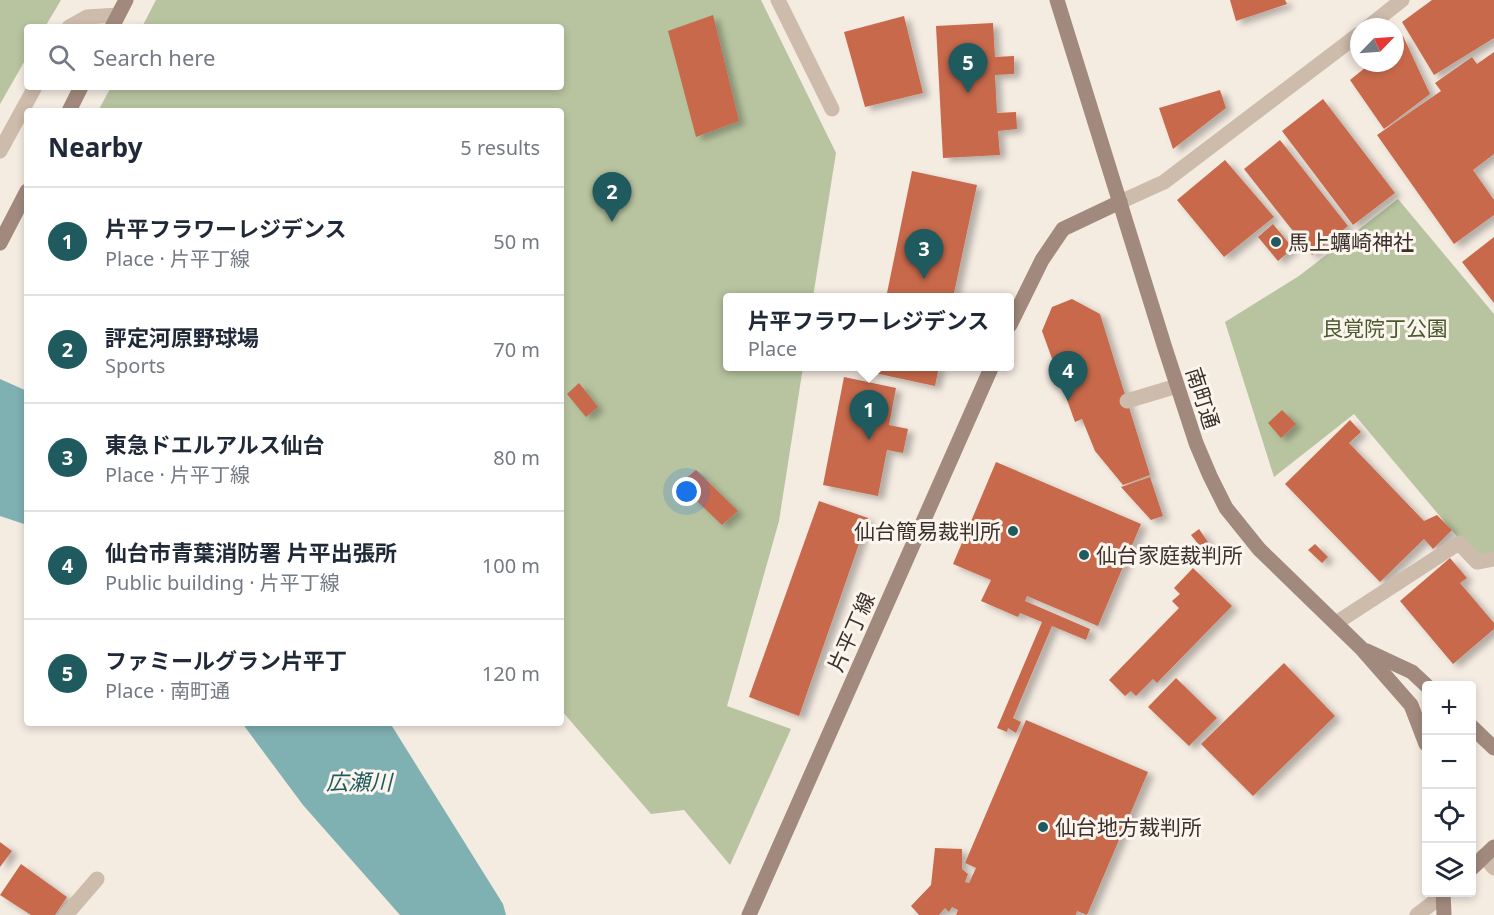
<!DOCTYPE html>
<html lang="en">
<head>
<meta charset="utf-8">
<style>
  :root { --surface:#fff; --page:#f6f6f7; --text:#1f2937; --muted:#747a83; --line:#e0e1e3; --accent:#1f5a5e }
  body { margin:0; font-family:"Noto Sans","Noto Sans JP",sans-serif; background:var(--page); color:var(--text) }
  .controls { position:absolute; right:18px; bottom:18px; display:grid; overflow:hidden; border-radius:6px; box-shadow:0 3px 9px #0003 }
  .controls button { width:54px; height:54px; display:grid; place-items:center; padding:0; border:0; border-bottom:2px solid var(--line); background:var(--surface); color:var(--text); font:30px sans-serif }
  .compass { position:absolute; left:1350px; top:18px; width:54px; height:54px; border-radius:50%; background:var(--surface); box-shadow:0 3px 9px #0003; rotate:65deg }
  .you { position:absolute; left:687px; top:492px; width:21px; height:21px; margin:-15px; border:4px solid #fff; border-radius:50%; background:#1a73e8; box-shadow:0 0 0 9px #1a73e833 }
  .badge { display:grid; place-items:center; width:39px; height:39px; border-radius:50%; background:var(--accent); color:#fff; font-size:20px; font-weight:700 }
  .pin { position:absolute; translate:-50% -50px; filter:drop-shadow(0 2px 3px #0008) }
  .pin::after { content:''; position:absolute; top:32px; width:21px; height:18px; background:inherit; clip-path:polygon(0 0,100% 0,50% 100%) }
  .popup { position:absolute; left:723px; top:293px; width:291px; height:78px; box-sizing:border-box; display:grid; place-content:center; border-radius:6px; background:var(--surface); filter:drop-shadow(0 2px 4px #0005); font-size:20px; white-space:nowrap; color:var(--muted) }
  .popup b { font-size:22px; color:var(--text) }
  .popup::after { content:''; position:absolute; left:50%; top:100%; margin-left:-12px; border:12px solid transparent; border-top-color:var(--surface) }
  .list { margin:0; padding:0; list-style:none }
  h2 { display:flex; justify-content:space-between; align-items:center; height:78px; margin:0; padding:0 24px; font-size:26px }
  h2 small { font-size:20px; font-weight:400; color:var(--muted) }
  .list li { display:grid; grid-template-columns:39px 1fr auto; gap:18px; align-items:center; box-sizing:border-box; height:108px; padding:0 24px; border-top:2px solid var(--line) }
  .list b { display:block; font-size:22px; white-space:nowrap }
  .list p { margin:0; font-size:20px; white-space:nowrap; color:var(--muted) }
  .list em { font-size:20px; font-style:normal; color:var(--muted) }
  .icon { flex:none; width:33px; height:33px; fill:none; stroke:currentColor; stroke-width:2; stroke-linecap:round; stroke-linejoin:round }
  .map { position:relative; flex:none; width:1494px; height:915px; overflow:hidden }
  .search { position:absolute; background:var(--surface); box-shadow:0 3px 9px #0003; left:24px; top:24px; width:540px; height:66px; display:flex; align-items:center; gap:15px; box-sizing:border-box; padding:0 21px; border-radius:6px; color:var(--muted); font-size:22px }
  .panel { position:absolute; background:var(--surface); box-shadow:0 3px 9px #0003; left:24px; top:108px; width:540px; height:618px; border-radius:6px }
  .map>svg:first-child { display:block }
</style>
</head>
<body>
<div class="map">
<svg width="1494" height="915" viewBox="0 0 1494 915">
  <defs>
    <filter id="shadow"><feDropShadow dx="6" dy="4" stdDeviation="3" flood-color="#0004"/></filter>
  </defs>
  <rect width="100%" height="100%" fill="#f4ebe1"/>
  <g fill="#b8c4a0">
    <polygon points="0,0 61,0 45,27 27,27 27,57 0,104"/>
    <polygon points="156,0 761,0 836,153 813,297 728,298 728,366 803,367 779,521 727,706 791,729 730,865 684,810 651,814 561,710 561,111 98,111 111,87 561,87 561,27 142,27"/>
    <polygon points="1398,199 1494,314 1494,556 1475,558 1354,414 1274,477 1225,322 1299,276"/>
  </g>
  <g fill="#7fb0b2">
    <polygon points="0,379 27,391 27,525 0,516"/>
    <polygon points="242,723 390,723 503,904 506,915 400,915 303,805"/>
  </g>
  <g fill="#c8694b" filter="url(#shadow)">
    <polygon points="1230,0 1285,0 1287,4 1236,21"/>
    <polygon points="1432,0 1494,0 1494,38 1434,75 1402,22"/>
    <polygon points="713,15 739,121 696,137 668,31"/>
    <polygon points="904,16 923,93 865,107 844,32"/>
    <polygon points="993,23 995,57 1014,56 1014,74 995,75 997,113 1016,112 1017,129 998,131 1000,155 943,158 936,26"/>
    <polygon points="1403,36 1430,94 1384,129 1350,80 1371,63 1395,63 1395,43"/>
    <polygon points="1494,52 1494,154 1473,170 1494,200 1494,215 1454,244 1377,135 1441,91 1435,83 1472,57 1477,64"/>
    <polygon points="1220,90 1226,108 1173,149 1159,108"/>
    <polygon points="1323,99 1395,193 1353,225 1282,131"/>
    <polygon points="1280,140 1348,226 1312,255 1244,169"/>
    <polygon points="1225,160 1274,217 1224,257 1177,200"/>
    <polygon points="912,171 977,185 953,298 886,298"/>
    <polygon points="1273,224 1293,248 1278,261 1258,237"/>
    <polygon points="1494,237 1494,303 1462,262"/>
    <polygon points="1072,299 1100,314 1150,475 1123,485 1095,451 1082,419 1075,422 1042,331 1052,307"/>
    <polygon points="871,366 939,366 935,386 870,372"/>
    <polygon points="844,377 896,388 889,425 908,429 903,453 887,450 878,496 823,485"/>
    <polygon points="579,383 598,407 586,417 567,394"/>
    <polygon points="1282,410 1296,424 1281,438 1268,423"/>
    <polygon points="1350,420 1361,432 1349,443 1424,521 1437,515 1452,530 1433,549 1424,539 1380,582 1285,484"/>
    <polygon points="996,462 1141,524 1098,626 1027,596 1025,601 1090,629 1086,640 1052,626 1013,718 1021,722 1016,733 1008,728 1007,732 997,728 1042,622 1020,613 1018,617 981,601 991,580 953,564"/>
    <polygon points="696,470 738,511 722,525 679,484"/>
    <polygon points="1150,477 1163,516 1151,520 1121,487"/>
    <polygon points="819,501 868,518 799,716 749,697"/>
    <polygon points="1199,529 1210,545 1203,550 1191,535"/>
    <polygon points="1315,544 1328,557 1322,563 1308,550"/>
    <polygon points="1450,558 1467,578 1460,583 1494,623 1494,629 1453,664 1400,601"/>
    <polygon points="1193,568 1232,606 1157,683 1153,679 1136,696 1131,691 1125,696 1109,680 1179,608 1172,601 1180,594 1174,588"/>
    <polygon points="1284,663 1335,716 1253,796 1201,744"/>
    <polygon points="1176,678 1217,718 1189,746 1148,707"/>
    <polygon points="1026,720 1148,772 1087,915 1077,911 1076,915 956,915 958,910 952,907 949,912 945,908 939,915 919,915 911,906 931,885 935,848 962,849 962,869 968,874 965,882 969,883 976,868 965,863"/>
    <polygon points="0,842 12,851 0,867"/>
    <polygon points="21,864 67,897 55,915 31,915 0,895"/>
  </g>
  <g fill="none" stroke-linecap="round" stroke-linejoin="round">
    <polyline stroke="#cdbbac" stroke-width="15" points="1127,401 1177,386"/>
    <g stroke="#cdbbac" stroke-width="15">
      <polyline points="778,0 832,109"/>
      <polyline points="69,27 87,17 118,15"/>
      <polyline points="1368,27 1402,0"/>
      <polyline points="0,151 35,87"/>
      <polyline points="1120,202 1164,182 1359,34"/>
      <polyline points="1336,623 1459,543 1477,562 1494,559"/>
      <polyline points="1484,856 1494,868"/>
      <polyline points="66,915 97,879"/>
      <polyline points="1417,915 1443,895"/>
    </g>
    <g stroke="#a18a7d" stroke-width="15">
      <polyline points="1057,0 1165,348 1196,443 1210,476 1226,508 1259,549 1361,648 1411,705 1426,744"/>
      <polyline points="112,27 126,0"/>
      <polyline points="69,111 81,87"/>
      <polyline points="0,243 27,191"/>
      <polyline points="1010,325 1042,260 1063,229 1120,202"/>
      <polyline points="1367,651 1412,672 1427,686"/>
      <polyline points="1472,727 1494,748"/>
      <polyline points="1472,868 1494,847"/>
      <polyline points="1443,892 1444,915"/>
      <polyline points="749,915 992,366"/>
    </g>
  </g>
  <g fill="#1f5a5e" stroke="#fbf5ee" stroke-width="2">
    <circle cx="1276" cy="242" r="6"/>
    <circle cx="1013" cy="531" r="6"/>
    <circle cx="1084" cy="555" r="6"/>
    <circle cx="1043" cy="827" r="6"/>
  </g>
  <g text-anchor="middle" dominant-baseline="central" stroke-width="6" stroke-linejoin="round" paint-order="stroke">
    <g font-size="21" fill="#3b302b" stroke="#fbf5ee" text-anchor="start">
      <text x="1288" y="242">馬上蠣崎神社</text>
      <text x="1001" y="531" text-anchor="end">仙台簡易裁判所</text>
      <text x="1096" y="555">仙台家庭裁判所</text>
      <text x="1055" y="827">仙台地方裁判所</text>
    </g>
    <g font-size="21" fill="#4a5a2e" stroke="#fbf5ee">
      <text x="1385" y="328">良覚院丁公園</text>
    </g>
    <g font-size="21" fill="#3b302b" stroke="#fbf5ee">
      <text transform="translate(1203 398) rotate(72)">南町通</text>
      <text transform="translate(851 632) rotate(-66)">片平丁線</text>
    </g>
    <g font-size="22" font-style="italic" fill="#1f5a5e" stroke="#fbf5ee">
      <text x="359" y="781">広瀬川</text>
    </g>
  </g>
</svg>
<div class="controls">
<button>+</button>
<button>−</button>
<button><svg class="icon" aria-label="locate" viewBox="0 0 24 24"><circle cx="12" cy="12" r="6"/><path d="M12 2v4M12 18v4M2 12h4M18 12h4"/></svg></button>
<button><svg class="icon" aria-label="layers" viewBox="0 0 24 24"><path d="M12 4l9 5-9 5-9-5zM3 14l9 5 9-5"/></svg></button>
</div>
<svg class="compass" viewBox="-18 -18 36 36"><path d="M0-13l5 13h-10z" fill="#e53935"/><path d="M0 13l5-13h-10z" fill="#747a83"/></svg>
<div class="you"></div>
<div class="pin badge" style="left:869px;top:440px">1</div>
<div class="popup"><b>片平フラワーレジデンス</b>Place</div>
<div class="pin badge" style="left:612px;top:222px">2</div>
<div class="pin badge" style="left:924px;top:279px">3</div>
<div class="pin badge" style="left:1068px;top:401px">4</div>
<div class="pin badge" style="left:968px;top:93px">5</div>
<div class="search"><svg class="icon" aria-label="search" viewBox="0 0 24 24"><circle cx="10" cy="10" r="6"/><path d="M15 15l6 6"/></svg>Search here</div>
<section class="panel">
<h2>Nearby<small>5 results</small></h2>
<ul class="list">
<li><span class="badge">1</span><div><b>片平フラワーレジデンス</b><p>Place · 片平丁線</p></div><em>50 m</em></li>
<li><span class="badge">2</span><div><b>評定河原野球場</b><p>Sports</p></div><em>70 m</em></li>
<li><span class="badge">3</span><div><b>東急ドエルアルス仙台</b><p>Place · 片平丁線</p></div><em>80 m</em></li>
<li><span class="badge">4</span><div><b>仙台市青葉消防署 片平出張所</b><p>Public building · 片平丁線</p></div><em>100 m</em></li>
<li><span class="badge">5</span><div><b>ファミールグラン片平丁</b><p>Place · 南町通</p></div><em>120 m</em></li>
</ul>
</section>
</div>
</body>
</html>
